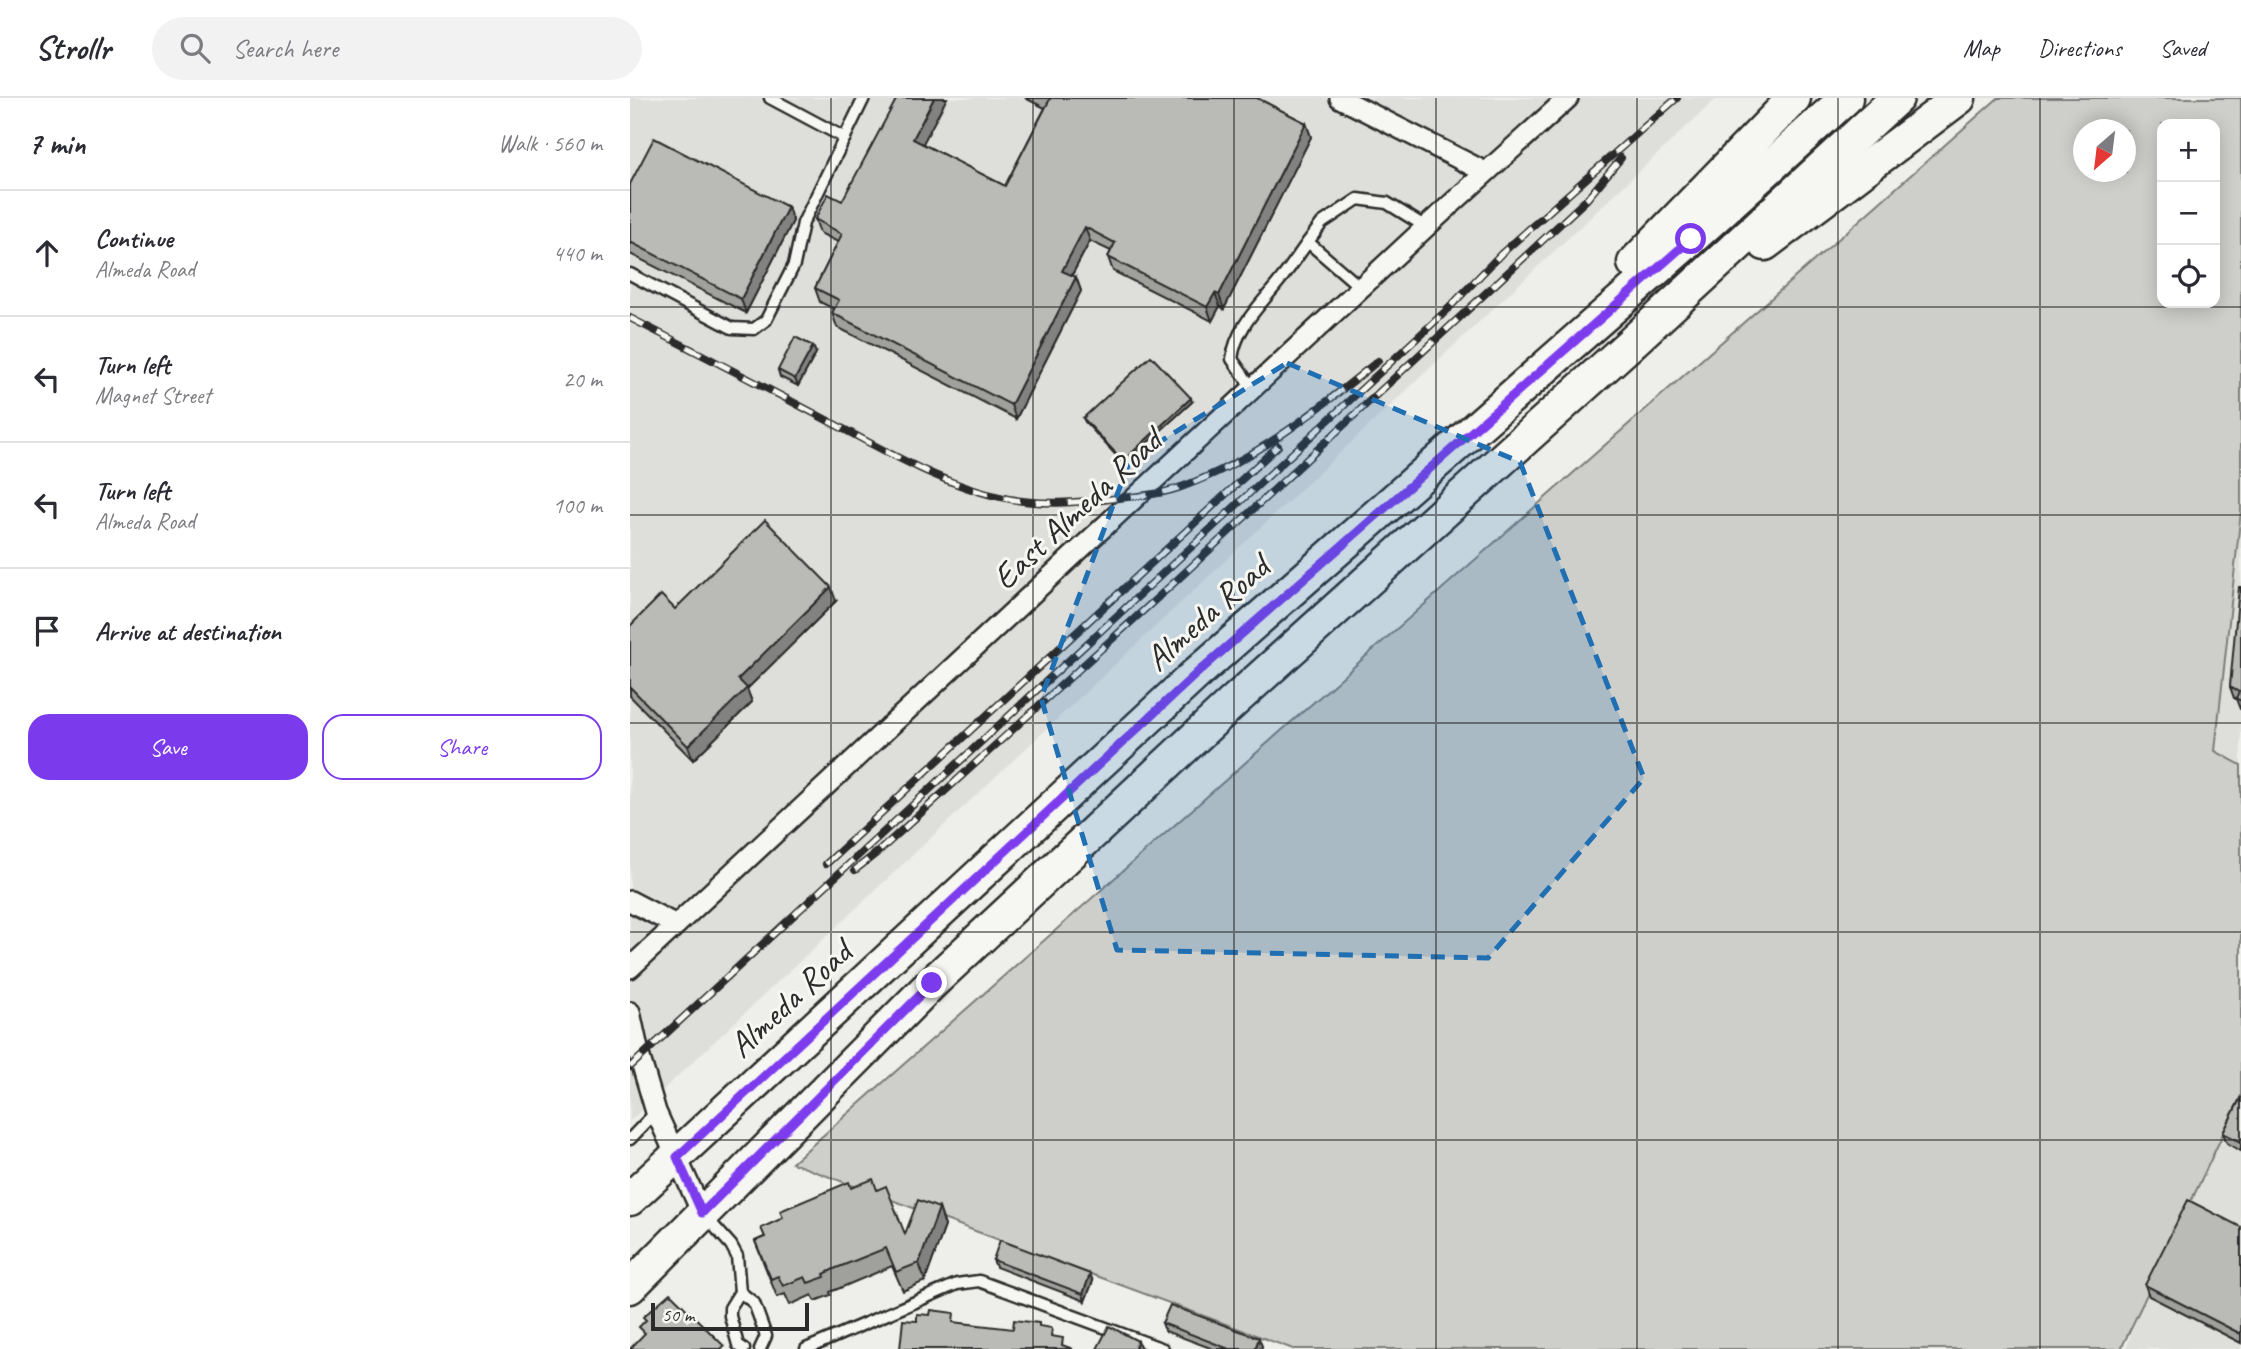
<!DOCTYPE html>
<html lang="en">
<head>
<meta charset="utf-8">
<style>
  :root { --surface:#fff; --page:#f2f2f3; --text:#2b2b33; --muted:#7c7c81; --line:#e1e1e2; --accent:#7c3aed }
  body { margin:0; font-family:Caveat,sans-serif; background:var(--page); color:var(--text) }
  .controls { position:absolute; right:21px; top:21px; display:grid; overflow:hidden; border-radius:14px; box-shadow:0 4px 18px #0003 }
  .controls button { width:63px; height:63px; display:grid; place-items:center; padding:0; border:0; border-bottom:2px solid var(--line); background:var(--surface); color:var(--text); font:35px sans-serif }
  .compass { position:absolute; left:1443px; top:21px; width:63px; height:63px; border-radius:50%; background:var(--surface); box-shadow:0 4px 18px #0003; rotate:208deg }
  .scale { position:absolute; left:21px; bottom:18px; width:158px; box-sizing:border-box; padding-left:7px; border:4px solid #2b2b2b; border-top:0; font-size:19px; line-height:24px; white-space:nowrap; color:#2b2b2b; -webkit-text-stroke:5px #f6f6f2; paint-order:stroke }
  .stop { position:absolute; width:21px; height:21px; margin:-16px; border:5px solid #7c3aed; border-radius:50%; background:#fff }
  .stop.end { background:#7c3aed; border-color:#fff; box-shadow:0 2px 7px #0008 }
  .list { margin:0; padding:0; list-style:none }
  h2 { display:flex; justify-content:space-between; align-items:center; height:91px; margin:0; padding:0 28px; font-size:30px }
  h2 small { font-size:23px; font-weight:400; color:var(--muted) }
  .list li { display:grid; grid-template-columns:46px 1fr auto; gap:21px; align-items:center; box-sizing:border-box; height:126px; padding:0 28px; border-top:2px solid var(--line) }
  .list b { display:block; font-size:26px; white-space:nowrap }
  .list p { margin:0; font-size:23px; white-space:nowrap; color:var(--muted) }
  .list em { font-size:23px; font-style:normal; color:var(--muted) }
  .actions { display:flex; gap:14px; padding:21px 28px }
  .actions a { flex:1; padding:16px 0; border:2px solid var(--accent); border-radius:21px; text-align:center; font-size:24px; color:var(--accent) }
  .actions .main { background:var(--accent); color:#fff }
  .icon { flex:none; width:38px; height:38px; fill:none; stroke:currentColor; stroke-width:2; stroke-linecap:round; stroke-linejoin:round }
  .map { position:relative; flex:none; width:1611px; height:1251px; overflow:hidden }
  header { display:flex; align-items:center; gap:42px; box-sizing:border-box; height:98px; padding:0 35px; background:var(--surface); border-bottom:2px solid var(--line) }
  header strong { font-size:33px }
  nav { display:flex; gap:38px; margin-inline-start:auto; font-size:24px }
  .search { width:490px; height:63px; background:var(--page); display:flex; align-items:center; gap:18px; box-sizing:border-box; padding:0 24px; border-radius:38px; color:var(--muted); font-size:26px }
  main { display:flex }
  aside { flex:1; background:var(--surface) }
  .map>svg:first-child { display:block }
</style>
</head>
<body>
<header>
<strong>Strollr</strong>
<div class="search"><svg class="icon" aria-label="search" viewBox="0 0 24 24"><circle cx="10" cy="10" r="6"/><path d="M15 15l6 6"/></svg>Search here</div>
<nav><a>Map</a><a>Directions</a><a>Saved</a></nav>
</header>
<main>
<aside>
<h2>7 min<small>Walk · 560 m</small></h2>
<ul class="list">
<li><svg class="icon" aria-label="ahead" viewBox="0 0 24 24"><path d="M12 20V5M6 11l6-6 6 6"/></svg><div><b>Continue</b><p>Almeda Road</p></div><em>440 m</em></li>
<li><svg class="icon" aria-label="left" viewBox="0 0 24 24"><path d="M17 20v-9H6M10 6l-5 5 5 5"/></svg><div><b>Turn left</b><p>Magnet Street</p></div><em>20 m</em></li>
<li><svg class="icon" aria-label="left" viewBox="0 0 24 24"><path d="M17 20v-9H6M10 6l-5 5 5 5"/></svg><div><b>Turn left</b><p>Almeda Road</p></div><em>100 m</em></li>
<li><svg class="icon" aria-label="arrive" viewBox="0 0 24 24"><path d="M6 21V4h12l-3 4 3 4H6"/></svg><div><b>Arrive at destination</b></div></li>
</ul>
<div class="actions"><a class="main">Save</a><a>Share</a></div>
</aside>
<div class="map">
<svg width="1611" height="1251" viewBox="0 0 1611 1251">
  <rect width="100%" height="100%" fill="#eeeeea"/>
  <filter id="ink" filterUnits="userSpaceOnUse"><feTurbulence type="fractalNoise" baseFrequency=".0143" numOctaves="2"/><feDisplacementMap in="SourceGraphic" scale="14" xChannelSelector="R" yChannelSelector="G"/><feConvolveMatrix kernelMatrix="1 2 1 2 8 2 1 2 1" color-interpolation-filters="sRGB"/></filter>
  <g filter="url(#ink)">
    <g fill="#dededb">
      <polygon points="0,0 1087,0 0,1023"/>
      <polygon points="1610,413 1611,413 1611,667 1585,654"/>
      <polygon points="1611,992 1611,1251 1496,1251 1517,1185"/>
    </g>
    <path fill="#cececa" stroke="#7c7c7a" stroke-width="2" fill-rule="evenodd" d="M1368 0H1611V413L1585 653 1611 667V998L1491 1251H663L162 1065ZM1532 26H1585V205H1532ZM1454 32H1496V74H1454Z"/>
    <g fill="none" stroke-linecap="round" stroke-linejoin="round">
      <defs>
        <g id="lane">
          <polyline points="140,0 215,40"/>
          <polyline points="678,144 692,125 728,101 757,105 796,129"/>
          <polyline points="0,176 102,230 124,231 136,222 164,167 173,125 234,0"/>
          <path d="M622 290 602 261C606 228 631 207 651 181 661 169 669 156 678 144L730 189"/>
          <polyline points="0,1041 26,1014"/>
          <polyline points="75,1118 101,1147 107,1158 110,1194 100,1210 100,1218 108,1247 114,1251"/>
          <polyline points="110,1194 124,1205 136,1238 130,1251"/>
          <polyline points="176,1251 327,1186 349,1183 533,1251"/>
        </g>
        <g id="street">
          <polyline points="710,0 855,74"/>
          <polyline points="0,803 46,827"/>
          <polyline points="0,870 796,129 938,0"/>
          <polyline points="0,914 10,960 26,1014 72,1115"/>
        </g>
        <g id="primary">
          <polyline points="1135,146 1329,0"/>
          <polyline points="1004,165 1164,0"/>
          <polyline points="0,1101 566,576 1061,141 1216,0"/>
          <polyline points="0,1189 302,885 602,605 999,247 1267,0"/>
        </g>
      </defs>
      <use href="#lane" stroke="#2b2b2b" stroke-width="15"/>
      <use href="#street" stroke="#2b2b2b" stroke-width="24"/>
      <use href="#primary" stroke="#2b2b2b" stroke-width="37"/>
      <use href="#lane" stroke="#f6f6f2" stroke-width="10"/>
      <use href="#street" stroke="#f6f6f2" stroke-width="19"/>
      <use href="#primary" stroke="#f6f6f2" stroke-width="32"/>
      <defs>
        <g id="rail">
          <path d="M0 220C65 253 129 286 193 320 246 348 307 384 366 398 404 408 442 405 481 401 506 398 531 397 554 388 628 361 687 312 748 263"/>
          <polyline points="196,766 648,348"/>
          <polyline points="225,772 249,753 547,482 957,101 991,60"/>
          <polyline points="0,969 816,213 871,156 1047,0"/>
        </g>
      </defs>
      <use href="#rail" stroke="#2b2b2b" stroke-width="8"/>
      <use href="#rail" stroke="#f6f6f2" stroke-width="5" stroke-dasharray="16" stroke-linecap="butt"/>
    </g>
    <g fill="#a0a09d" stroke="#2b2b2b" stroke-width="2">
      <polygon points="395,0 627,0 676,25 681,39 594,211 590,208 582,223 483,173 478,159 481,153 460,143 442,177 446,179 451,193 386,321 207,229 202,215 204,211 190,204 185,190 208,144 190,135 185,121 212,103 292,46 375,88 415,10"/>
      <polygon points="0,86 158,109 163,123 116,215 0,156"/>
      <polygon points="186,255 168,288 150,279 148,272"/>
      <polygon points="562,304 494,366 455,324 453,320"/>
      <polygon points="1611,489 1611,611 1610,611 1606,601 1604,600 1600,589"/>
      <polygon points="206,503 117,591 122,604 63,662 0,598 0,528 45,511"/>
      <polygon points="1611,999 1611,1053 1597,1045 1593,1035"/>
      <polygon points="221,1090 247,1092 275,1136 309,1110 315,1128 295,1183 273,1193 262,1168 210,1190 200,1194 201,1197 185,1203 182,1197 160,1207 155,1196 147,1199 125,1143 134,1139"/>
      <polygon points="1611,1129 1611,1245 1519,1198 1515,1187"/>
      <polygon points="363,1162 463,1183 455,1203 366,1169"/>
      <polygon points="532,1225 632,1248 631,1251 583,1251 535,1233"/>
    </g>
    <g fill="#828280" stroke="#2b2b2b" stroke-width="2">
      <polygon points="304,0 317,0 288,55 283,41"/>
      <polygon points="676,25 681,39 594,211 589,197"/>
      <polygon points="158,109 163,123 116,215 111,201"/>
      <polygon points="455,129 460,143 437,186 432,173"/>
      <polygon points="446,179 451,193 386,321 381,307"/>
      <polygon points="585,195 590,208 582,223 577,209"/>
      <polygon points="183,248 186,255 168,288 165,281"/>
      <polygon points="561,300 562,304 494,366 493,363"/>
      <polygon points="201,489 206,503 117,591 122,604 63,662 58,648 108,581"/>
      <polygon points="309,1110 315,1128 295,1183 289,1165"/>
      <polygon points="460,1176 463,1183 455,1203 453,1196"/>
      <polygon points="629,1240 632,1248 631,1251 625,1251"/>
      <polygon points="508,1243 511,1251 504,1251"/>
    </g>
    <g fill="#babab7" stroke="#2b2b2b" stroke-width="2">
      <polygon points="267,0 304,0 283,41 375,88 420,1 418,0 627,0 676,25 589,197 585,195 577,209 478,159 485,145 455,129 432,173 446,179 381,307 202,215 209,202 185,190 212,136 185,121 198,96 212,103"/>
      <polygon points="24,40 158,109 111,201 0,144 0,86"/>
      <polygon points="165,239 183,248 165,281 148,272"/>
      <polygon points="521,258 561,300 493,363 453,320"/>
      <polygon points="135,422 201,489 108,581 117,590 58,648 0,589 0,528 31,497 45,511"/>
      <polygon points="1609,489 1611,489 1611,603 1606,600 1609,594 1600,589"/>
      <polygon points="1611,999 1611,1044 1593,1035"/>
      <polygon points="243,1081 247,1092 256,1088 275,1136 288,1102 309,1110 289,1165 266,1174 256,1150 204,1171 194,1176 195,1179 178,1185 175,1179 153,1188 148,1178 141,1181 125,1143 135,1139 131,1130 153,1120 150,1113 219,1084 221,1090"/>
      <polygon points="1558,1102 1611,1129 1611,1236 1515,1187"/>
      <polygon points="370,1142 460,1176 453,1196 363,1162"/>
      <polygon points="40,1195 94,1248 91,1251 0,1251 15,1235 9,1229 16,1222 13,1219"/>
      <polygon points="540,1207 629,1240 625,1251 599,1251 532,1225"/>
      <polygon points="301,1212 324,1215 323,1224 383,1231 384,1222 409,1225 409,1228 422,1230 421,1238 433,1240 432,1247 443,1251 270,1251 273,1222 287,1223 287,1216 300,1217"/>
      <polygon points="479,1228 508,1243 504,1251 467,1251"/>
    </g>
  </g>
  <g fill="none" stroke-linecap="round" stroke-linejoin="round" filter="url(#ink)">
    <polyline stroke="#7c3aed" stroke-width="9" points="302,885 72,1115 47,1059 566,576 1061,141"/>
  </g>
  <path fill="#1f6fb2" fill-opacity="0.2" stroke="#1f6fb2" stroke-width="5" stroke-dasharray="14 9" stroke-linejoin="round" d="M657 265 890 364 1014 680 858 860 487 852 411 600 500 362Z"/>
  <path fill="none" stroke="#2b2b2b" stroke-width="2" stroke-opacity="0.55" d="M201 0V1251M403 0V1251M604 0V1251M806 0V1251M1007 0V1251M1208 0V1251M1410 0V1251M0 209H1611M0 417H1611M0 625H1611M0 834H1611M0 1042H1611"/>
  <g text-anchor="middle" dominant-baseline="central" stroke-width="6" stroke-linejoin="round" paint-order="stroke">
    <g font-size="35" fill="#2b2b2b" stroke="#f6f6f2">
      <text transform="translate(447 411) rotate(-43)">East Almeda Road</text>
      <text transform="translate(577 515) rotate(-42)">Almeda Road</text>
      <text transform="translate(160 901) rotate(-43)">Almeda Road</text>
    </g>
  </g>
</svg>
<div class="controls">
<button>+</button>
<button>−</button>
<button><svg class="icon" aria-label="locate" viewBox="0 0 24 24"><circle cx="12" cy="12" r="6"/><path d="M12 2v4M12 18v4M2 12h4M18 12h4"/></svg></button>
</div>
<svg class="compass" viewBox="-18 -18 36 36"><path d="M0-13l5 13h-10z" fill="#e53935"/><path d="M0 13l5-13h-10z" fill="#7c7c81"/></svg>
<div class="scale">50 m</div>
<div class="stop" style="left:1061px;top:141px"></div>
<div class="stop end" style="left:302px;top:885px"></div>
</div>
</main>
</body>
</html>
